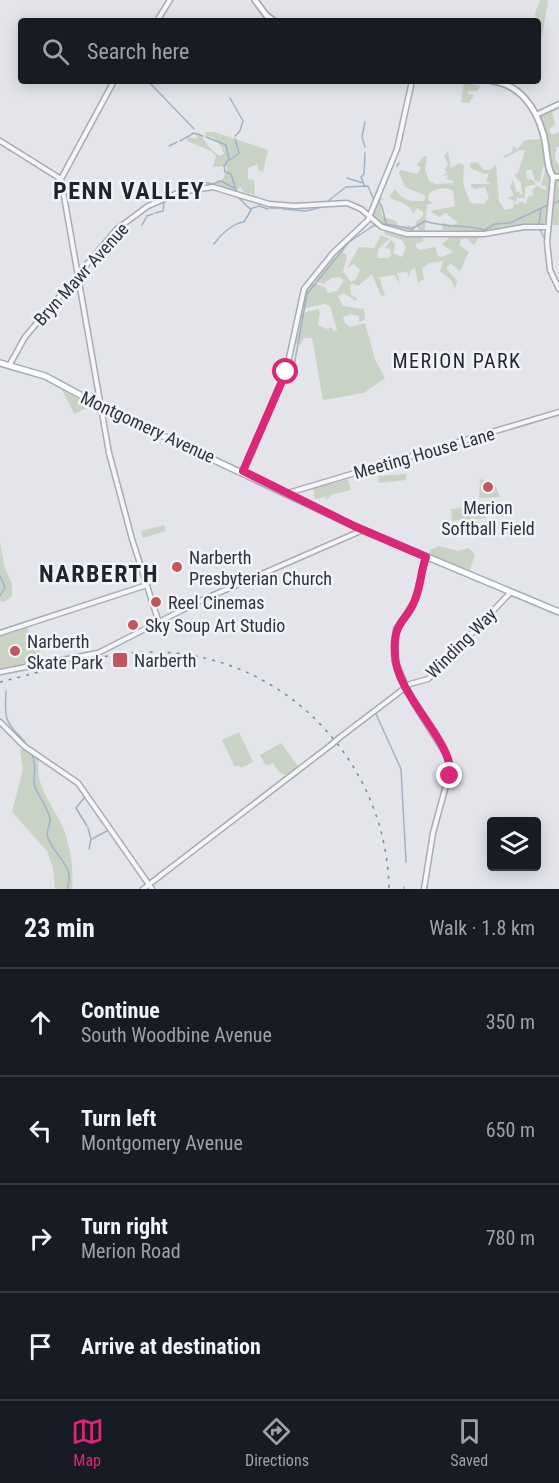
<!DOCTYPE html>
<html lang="en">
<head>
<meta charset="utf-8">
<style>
  :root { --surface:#171b24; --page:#242831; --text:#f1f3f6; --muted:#9ea1a6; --line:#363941; --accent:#db2777 }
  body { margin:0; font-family:"Roboto Condensed",sans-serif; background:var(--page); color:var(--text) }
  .controls { position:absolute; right:18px; bottom:18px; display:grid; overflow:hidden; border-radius:6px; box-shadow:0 3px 15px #0003 }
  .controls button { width:54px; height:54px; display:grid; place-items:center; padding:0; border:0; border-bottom:2px solid var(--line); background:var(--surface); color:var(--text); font:30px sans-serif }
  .stop { position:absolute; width:18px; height:18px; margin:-14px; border:4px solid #db2777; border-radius:50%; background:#fff }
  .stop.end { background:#db2777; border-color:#fff; box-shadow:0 2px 6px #0008 }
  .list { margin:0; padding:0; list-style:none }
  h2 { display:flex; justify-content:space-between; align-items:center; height:78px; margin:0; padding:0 24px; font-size:26px }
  h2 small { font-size:20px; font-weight:400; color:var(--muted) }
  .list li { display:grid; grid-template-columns:39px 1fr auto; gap:18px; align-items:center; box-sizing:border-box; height:108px; padding:0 24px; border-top:2px solid var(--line) }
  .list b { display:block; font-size:22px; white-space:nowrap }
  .list p { margin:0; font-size:20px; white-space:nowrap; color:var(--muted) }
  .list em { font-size:20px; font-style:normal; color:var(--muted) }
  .icon { flex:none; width:33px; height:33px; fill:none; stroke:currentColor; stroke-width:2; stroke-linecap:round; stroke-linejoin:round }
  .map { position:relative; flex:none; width:559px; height:889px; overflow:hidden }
  .search { position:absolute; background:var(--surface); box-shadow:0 3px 15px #0003; left:18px; right:18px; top:18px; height:66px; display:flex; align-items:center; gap:15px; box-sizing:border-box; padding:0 21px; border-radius:6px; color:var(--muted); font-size:22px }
  .sheet { height:510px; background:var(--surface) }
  nav { display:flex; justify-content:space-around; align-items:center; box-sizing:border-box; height:84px; border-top:2px solid var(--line); background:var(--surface); font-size:16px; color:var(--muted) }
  nav a { display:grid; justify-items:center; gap:3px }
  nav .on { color:var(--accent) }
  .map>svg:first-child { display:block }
</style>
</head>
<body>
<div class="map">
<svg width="559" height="889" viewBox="0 0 559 889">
  <rect width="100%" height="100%" fill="#e3e5ea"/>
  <g fill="#c8d3c5">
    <polygon points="540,0 547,0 548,3 541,41 538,43 538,21 536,21 535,13"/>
    <polygon points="464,82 480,86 477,91 468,91 468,94 474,95 469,103 461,102"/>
    <polygon points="559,107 559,109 552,112 555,124 549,130 552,135 559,132 559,147 556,147 555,160 559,166 559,175 554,174 550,165 546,131 543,130 539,116"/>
    <polygon points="205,132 214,132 268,150 263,172 258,170 258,164 248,168 248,179 254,180 255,195 244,192 241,187 236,191 217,185 216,181 222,180 227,171 226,166 213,167 216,156 211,151 187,141 187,137 198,139 195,134 200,133 208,146 219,156 224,154 222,148 213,137 206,136"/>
    <path d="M542 139 546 165 543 167 540 182 535 181 532 170H526L527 179 532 180 536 184 525 187V198H517L515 204 518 205 519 201 526 204 528 197 534 195 532 190 536 186 546 190V186L541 185 546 167 551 180 546 221 542 225 490 232 442 230 443 222 450 226 458 223 446 213 439 217 430 211 455 206 453 191C448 186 433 188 429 194L428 200 433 203 427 205 425 231 420 232 415 223 423 216V212L417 208 413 214C409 202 399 203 389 197L395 189C404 202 411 201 424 201L426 196 405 187 399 173 401 170 417 174 421 168 417 165 424 156 427 157 425 169 429 181 436 184 454 183V181L446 179 449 175 442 176 447 173 445 170 448 164 444 156 448 151 451 168 459 163 464 165 463 183 470 203 484 204 489 198 485 187 475 189 471 186V184H491L486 181 489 173 484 174 470 168V163L477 162 484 170H490L496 164 499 201 505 210 513 208 515 201 507 198 514 195 510 187 513 179 516 191 520 192 519 195 522 194 521 183 514 175 518 173 525 151 520 150 505 158 503 156 512 152 513 146 517 149 525 140Z"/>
    <polygon points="559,179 559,225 549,225 555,183"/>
    <polygon points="380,197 385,199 381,200 382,216 396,221 398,226 414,226 416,234 383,226 372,217"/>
    <polygon points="386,231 421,236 424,241 416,244 416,247 419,250 435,247 438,256 442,257 453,252 442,244 449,238 447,234 480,236 474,245 466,238 461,240 459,245 469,252 460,271 451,264 446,268 457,281 455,289 451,280 440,271 445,257 443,261 430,263 422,268 424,279 418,283 415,268 411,270 409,277 407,272 397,273 400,283 394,275 379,277 385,295 381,296 372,274 358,286 352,283 350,287 351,295 357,298 356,301 344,293 338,296 343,306 364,309 365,320 359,322 359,316 351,314 343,317 345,323 350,327 365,323 375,359 385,378 364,393 323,400 312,338 304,338 300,345 295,343 301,313 318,309 320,313 318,325 327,329 332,327 333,331 337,330 330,306 324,304 301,309 304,293 310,282 325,287 328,293 337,291 344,281 340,277 331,278 324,284 313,280 342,250 347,256 343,272 351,282 355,280 360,270 354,264 347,268 359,247 374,248 381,235 389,239 378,249 377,258 388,258 391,256 390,249 385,248 391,240 395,244 393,253 402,257 406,248 402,240 384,234"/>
    <polygon points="62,390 88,404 89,407 74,414"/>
    <polygon points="406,474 406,480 379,483 378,476"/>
    <polygon points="348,479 351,490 331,495 327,500 326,497 315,499 313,488"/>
    <polygon points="480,479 494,483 500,497 479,498"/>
    <polygon points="483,505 485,518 452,521 451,509"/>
    <polygon points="164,525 166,531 143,538 141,531"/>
    <polygon points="0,541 5,569 12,584 12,596 4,602 0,601"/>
    <polygon points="439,546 458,551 468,548 475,554 470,570 429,554 430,550"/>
    <polygon points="27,627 34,649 45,645 47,649 36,653 39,662 0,670 0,636"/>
    <polygon points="239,732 253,762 241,768 239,765 235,767 222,740"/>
    <polygon points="281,743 298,766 286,775 279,772 273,763 266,766 260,755"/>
    <path d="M25 749 39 760C35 787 51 802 62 825 70 845 74 867 72 889H55L53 868 47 851 12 812 23 769 20 750Z"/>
  </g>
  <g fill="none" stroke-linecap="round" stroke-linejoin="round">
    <g stroke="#a2b2c6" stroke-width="1.5">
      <polyline points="148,81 194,129"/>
      <polyline points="230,98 243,121 240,131 235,136"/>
      <polyline points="365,122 362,137 365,147"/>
      <polyline points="206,137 226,145 229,159 224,166 225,172 231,174 237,193"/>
      <polyline points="180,141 194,133 203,136"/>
      <polyline points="169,146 177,142"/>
      <polyline points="230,160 239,153 235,139"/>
      <polyline points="397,166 399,163"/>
      <polyline points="347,178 363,183"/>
      <polyline points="199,185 204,182 212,184 221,181 234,188"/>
      <polyline points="365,187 361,177 364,174 365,153"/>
      <polyline points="185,195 191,192"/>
      <polyline points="238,197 250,209 259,206 268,209"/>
      <path d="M328 201 346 187 368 186 373 198 382 206 386 224 412 229 425 221C444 228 465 224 485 230L495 224 510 223 548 205"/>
      <polyline points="553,204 559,201"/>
      <polyline points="270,208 282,208"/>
      <polyline points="283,209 306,211 326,206"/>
      <polyline points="155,213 163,211 164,202"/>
      <polyline points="142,225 147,216 153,214"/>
      <polyline points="539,225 541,208"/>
      <polyline points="540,230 545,239"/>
      <path d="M214 244C220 235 233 223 244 222L251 210"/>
      <polyline points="287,379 294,366 307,294 349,242 373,226 386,224"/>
      <polyline points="0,576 5,587 0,596"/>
      <path d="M6 691C4 721 5 721 26 743"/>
      <polyline points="376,714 401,769 406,862"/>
      <path d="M32 754C38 770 32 777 35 787 38 795 50 812 50 820 50 825 47 830 47 834 51 855 77 865 67 889"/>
      <polyline points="85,797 76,808 87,826"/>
      <polyline points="88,828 91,839 89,849"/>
      <polyline points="92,839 107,831"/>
      <polyline points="404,889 404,887"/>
    </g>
    <defs>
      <g id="tertiary">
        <polyline points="157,21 170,0"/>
        <polyline points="536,115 559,104"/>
        <polyline points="0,141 61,179 109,453 132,539 159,623"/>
        <polyline points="553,177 547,242 550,270 559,289"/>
        <polyline points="61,179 114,81"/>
        <polyline points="10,364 25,337 117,229 148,206 180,192 213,187 269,204 295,206 347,203 361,209 382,227 407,234 484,234 524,227 547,227"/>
        <polyline points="243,471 286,372 304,289 333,253 368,220 397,149 412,81"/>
        <polyline points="288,493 559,412"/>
        <polyline points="0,633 147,585"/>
        <polyline points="0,672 98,653 202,600 363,530"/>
        <polyline points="0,722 24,746 78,783 152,889"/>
        <polyline points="339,738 410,684 428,679 511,592"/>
        <polyline points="143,889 331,745"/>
        <polyline points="424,889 433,833 451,767 445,753 414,704 395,661 396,629 414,603 426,557"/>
      </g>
      <g id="secondary">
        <polyline points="255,0 266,15 274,21"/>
        <path d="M493 81C520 85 536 108 543 133 547 146 546 159 550 171L553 177H559"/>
      </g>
      <polyline id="primary" points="0,363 45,376 112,412 363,530 559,612"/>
    </defs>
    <use href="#tertiary" stroke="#a9acb4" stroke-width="7"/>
    <use href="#secondary" stroke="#a9acb4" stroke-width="8"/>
    <use href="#primary" stroke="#a4aab4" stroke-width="8"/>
    <use href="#tertiary" stroke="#f6f6f8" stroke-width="4"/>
    <use href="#secondary" stroke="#fff" stroke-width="4.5"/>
    <use href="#primary" stroke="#fff" stroke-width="5"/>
    <path stroke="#7e8592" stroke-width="1.5" stroke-dasharray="3 6" stroke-linecap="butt" d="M0 682C50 670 104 651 156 652 284 654 387 762 389 889"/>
    <defs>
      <polyline id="tertiary-bridge" points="331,745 339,738"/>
    </defs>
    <use href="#tertiary-bridge" stroke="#a9acb4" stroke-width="7" stroke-linecap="butt"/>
    <use href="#tertiary-bridge" stroke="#f6f6f8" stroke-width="4"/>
  </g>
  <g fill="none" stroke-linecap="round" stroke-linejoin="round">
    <path stroke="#db2777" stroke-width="8" d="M286 372 243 471 354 526 426 557C421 570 421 584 416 597 407 624 392 619 395 656 397 696 455 743 450 776"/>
  </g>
  <g fill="#c15661" stroke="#f3f4f7" stroke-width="2">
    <circle cx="488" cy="487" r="6"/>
    <circle cx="177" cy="567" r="6"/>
    <circle cx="156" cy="602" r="6"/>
    <circle cx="133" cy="625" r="6"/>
    <circle cx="15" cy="651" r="6"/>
    <rect x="112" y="652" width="16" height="16" rx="3"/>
  </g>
  <g text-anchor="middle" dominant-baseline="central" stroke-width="5" stroke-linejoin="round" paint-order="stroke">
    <g font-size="18" fill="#2d3340" stroke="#f3f4f7">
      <text transform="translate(81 274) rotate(-48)">Bryn Mawr Avenue</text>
      <text transform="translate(148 427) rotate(25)">Montgomery Avenue</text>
      <text transform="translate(424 453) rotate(-16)">Meeting House Lane</text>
      <text transform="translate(461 643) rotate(-45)">Winding Way</text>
    </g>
    <g font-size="18" fill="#2d3340" stroke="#f3f4f7" text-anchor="start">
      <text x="488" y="507" text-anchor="middle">Merion<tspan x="488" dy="21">Softball Field</tspan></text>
      <text x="189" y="557">Narberth<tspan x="189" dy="21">Presbyterian Church</tspan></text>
      <text x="168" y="602">Reel Cinemas</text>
      <text x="145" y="625">Sky Soup Art Studio</text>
      <text x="27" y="641">Narberth<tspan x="27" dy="21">Skate Park</tspan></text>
      <text x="134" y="660">Narberth</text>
    </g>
    <g font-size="20" letter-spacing="1.5" fill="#1f2431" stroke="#f3f4f7">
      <text x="457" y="361">MERION PARK</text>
    </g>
    <g font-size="24" font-weight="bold" letter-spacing="1.5" fill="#1f2431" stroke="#f3f4f7">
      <text x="129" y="191">PENN VALLEY</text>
      <text x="99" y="574">NARBERTH</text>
    </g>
  </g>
</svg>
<div class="controls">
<button><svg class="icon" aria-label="layers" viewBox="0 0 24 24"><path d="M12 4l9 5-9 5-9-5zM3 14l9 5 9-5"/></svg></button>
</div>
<div class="stop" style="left:286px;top:372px"></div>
<div class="stop end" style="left:450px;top:776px"></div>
<div class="search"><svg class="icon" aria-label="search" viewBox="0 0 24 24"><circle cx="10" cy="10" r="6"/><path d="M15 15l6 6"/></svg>Search here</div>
</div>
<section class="sheet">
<h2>23 min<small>Walk · 1.8 km</small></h2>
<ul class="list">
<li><svg class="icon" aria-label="ahead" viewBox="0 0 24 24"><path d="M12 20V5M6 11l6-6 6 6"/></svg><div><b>Continue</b><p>South Woodbine Avenue</p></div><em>350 m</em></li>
<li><svg class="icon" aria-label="left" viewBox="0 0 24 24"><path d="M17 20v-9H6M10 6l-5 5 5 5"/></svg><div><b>Turn left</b><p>Montgomery Avenue</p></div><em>650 m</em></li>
<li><svg class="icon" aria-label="right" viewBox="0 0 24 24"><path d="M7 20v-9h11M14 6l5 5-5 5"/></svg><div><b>Turn right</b><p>Merion Road</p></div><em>780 m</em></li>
<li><svg class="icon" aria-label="arrive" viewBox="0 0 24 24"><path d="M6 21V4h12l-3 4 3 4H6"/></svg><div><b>Arrive at destination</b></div></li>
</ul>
</section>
<nav>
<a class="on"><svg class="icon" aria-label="map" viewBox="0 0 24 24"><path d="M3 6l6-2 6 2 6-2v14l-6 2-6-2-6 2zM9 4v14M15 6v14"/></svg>Map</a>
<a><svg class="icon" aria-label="directions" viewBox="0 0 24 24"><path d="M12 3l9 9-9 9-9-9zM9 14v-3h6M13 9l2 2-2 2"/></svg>Directions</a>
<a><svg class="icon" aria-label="saved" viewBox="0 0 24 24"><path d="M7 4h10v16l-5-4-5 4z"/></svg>Saved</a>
</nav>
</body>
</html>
